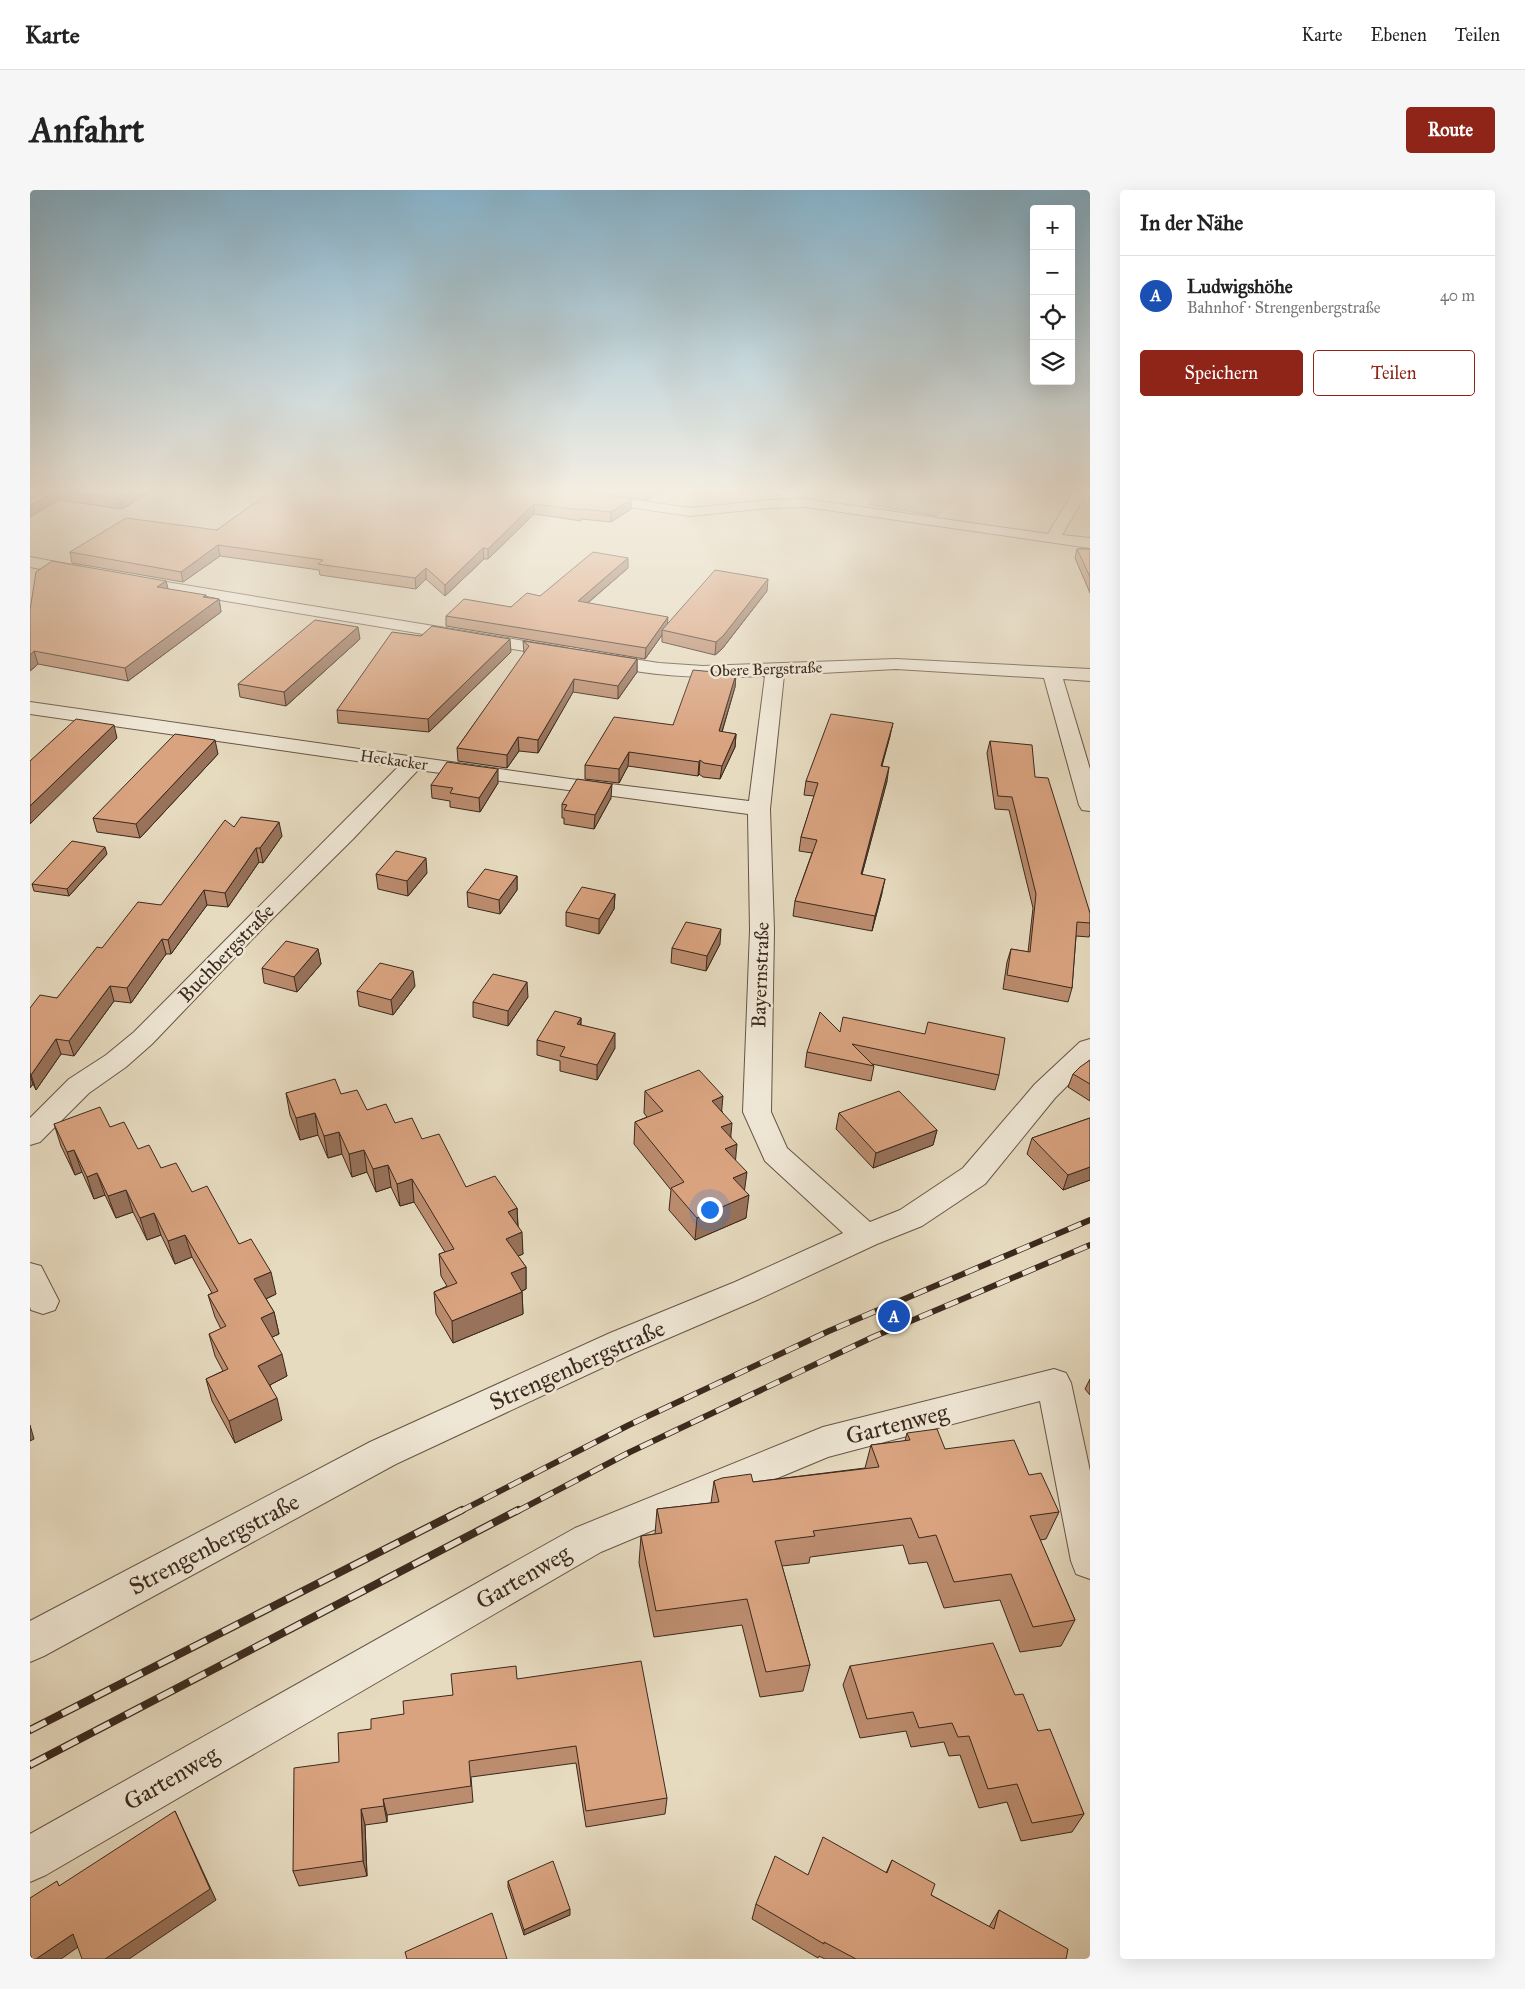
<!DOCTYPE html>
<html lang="de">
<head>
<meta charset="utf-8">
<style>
  :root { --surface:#fff; --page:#f6f6f6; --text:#222; --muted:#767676; --line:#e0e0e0; --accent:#8f2418 }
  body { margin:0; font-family:"IM FELL Great Primer",serif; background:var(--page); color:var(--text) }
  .controls { position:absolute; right:15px; top:15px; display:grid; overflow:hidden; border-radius:5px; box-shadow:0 5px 20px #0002 }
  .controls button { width:45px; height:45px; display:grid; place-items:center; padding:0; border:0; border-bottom:1px solid var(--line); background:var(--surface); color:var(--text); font:25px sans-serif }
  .you { position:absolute; left:679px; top:1019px; width:18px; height:18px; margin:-12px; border:4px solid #fff; border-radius:50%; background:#1a73e8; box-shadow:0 0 0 8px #1a73e833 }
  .badge { display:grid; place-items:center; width:32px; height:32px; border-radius:50%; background:var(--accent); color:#fff; font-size:16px; font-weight:700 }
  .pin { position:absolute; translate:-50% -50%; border:2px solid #fff; box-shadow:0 1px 5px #0006 }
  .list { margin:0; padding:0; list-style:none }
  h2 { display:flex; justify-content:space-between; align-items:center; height:65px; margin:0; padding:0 20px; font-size:21px }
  h2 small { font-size:16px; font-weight:400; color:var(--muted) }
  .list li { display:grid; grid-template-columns:32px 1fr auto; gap:15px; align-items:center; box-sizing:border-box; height:80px; padding:0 20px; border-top:1px solid var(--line) }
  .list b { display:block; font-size:19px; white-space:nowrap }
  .list p { margin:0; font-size:16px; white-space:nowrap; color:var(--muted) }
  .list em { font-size:16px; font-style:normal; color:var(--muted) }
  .actions { display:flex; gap:10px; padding:15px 20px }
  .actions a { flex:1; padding:11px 0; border:1px solid var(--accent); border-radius:5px; text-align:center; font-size:18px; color:var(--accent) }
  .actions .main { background:var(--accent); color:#fff }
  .icon { flex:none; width:28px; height:28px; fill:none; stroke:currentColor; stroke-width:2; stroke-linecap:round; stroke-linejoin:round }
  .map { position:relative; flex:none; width:1060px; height:1769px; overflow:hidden; border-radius:5px }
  header { display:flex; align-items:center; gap:30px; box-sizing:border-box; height:70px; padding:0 25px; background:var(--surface); border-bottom:1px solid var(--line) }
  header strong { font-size:24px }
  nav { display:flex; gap:28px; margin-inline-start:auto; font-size:18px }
  .intro { display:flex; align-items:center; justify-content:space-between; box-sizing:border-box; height:120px; padding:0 30px }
  h1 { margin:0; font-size:35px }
  .button { padding:12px 22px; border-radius:5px; background:var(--accent); color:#fff; font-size:18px; font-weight:700 }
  main { display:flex; gap:30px; padding:0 30px }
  aside { flex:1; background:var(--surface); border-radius:5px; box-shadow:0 5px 20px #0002 }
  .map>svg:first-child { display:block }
</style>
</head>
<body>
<header>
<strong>Karte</strong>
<nav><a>Karte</a><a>Ebenen</a><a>Teilen</a></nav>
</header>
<div class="intro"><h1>Anfahrt</h1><a class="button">Route</a></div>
<main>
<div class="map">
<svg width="1060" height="1769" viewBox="0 0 1060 1769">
  <rect width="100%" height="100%" fill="#e6dabf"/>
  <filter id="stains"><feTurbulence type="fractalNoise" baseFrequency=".004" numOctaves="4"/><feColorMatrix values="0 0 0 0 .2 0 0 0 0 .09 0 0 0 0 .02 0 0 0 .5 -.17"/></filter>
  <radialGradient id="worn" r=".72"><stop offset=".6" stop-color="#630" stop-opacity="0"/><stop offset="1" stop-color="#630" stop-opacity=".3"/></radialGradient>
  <polygon fill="#b8be90" stroke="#7a7456" points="851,299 934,299 907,326 837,314"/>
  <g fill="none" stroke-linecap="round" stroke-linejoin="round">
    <defs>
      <g id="minor">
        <polygon points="495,299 531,299 660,318 739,310 776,309 1018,344 1045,299 1059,299 1032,345 1060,348 1060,358 776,317 739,318 660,326 502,303 497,302"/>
        <polygon points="0,367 53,377 59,379 61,382 59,385 53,387 0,377"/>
        <polygon points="100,386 531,457 537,458 540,462 537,466 531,467 94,394 92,391 94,388"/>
        <path d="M571 464 629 473 673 476 866 469 1060 479V491L1033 489 1060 579V621L1052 620 1049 615 1014 488 866 479 754 485 740 619 744 740 741 922 757 958 840 1032 870 1020 933 978 1005 894 1050 852 1060 849V873L1025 908 955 994 892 1036 847 1054 727 1110 604 1163 366 1274 14 1466 0 1472V1431L340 1252 580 1143 705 1092 813 1043 735 971 713 922 720 740 718 624 388 580 323 649 235 736 122 854 96 877 59 903 10 952 0 955V928L39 889 76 865 104 842 368 577 0 524V512L540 589 719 611 735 486C678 489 620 487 565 473L562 469 565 465Z"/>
        <polygon points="0,1073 11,1076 29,1111 25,1120 13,1124 1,1120 0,1117"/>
        <polygon points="1024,1179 1036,1183 1041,1193 1060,1281 1060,1389 1046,1384 1041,1371 1010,1211 798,1267 571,1362 16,1685 0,1692 0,1644 545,1338 793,1237"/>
      </g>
    </defs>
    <use href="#minor" stroke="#665546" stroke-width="2"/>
    <use href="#minor" fill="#efe7d5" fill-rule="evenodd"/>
    <defs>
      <g id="rail-far1">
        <polyline points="429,1322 599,1235 799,1141 1060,1030"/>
        <polyline points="486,1322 600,1262 843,1147 1060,1055"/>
      </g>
      <g id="rail">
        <polyline points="0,1540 432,1320"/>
        <polyline points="0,1575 488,1320"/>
      </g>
    </defs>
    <use href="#rail-far1" stroke="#3b291d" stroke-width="6"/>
    <use href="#rail" stroke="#3b291d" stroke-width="8"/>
    <use href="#rail-far1" stroke="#efe7d5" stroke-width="4.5" stroke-dasharray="14" stroke-linecap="butt"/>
    <use href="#rail" stroke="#efe7d5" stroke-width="5.5" stroke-dasharray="18" stroke-linecap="butt"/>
  </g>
  <g fill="#bb8c6e" stroke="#3b291d">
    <polygon points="0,299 125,299 92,319 29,310"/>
    <polygon points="244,299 601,319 581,332 551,329 551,331 504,324 458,369 454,369 415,406 396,389 386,399 290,385 289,380 190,366 153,392 42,373 40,362 187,340"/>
    <polygon points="544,299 635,299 617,310"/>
    <polygon points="1047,359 1060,359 1060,403 1045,368"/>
    <polygon points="598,378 558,413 638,434 737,401 692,459 685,465 632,452 632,445 615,469 416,436 416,426 481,417 510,406"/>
    <polygon points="136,391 138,399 189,409 191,422 98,491 8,474 0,481 0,420"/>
    <polygon points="330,449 256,516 210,507 208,494"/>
    <polygon points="493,451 607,469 607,482 588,509 543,502 508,563 489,561 477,578 428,571 427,558 494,464"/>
    <polygon points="481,462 399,542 308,533 307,520"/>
    <polygon points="706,484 705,497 692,542 706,544 705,557 690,589 673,587 669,584 668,586 598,576 589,593 555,589 555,575 643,535"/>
    <polygon points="860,546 852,576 857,591 832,684 852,703 842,741 763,726 765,711 782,663 769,661 771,647 784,606 774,605 776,591"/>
    <polygon points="960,551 1005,587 1060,723 1060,744 1059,747 1046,746 1042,798 1038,812 973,799 977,772 981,759 998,762 1003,718 979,620 965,619 957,563"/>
    <polygon points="188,564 110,648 67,642 63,628"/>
    <polygon points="468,593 450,622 420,617 420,611 402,608 401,595"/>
    <polygon points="581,608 564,639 534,634 534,628 532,628 532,614"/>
    <polygon points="204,637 252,646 233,673 229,672 198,717 177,715 141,764 136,764 101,813 84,811 44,866 31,864 6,900 3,894 0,898 0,818 27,808 72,758 131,715"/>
    <polygon points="77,664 39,706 4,701 2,694"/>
    <polygon points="397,683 378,706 348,699 346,684"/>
    <polygon points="487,686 487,700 470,724 438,717 437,702"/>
    <polygon points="585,704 584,719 569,744 536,736 536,722"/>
    <polygon points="690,754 676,781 641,773 642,758"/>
    <polygon points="288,759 291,774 267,802 234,793 232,778"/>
    <polygon points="385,796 363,825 329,816 327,801"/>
    <polygon points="498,807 478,836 443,827 443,812"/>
    <polygon points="551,828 551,835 585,858 567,890 530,881 530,871 507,865 507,850"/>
    <polygon points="810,842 969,885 965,900 842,874 844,876 841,891 775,877 777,862"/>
    <polygon points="1060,870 1060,911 1038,897 1043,884"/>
    <polygon points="615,901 692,921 701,947 705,970 714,1000 716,1028 665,1050 639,1020 641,1000 604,954 605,932 617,927 614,923"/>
    <polygon points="256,903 311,904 337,920 365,933 392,949 436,997 487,1018 488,1035 493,1064 488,1066 496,1077 496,1099 492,1101 493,1124 423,1153 406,1124 404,1102 417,1096 411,1086 409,1064 415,1062 384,1012 370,1016 361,997 346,1002 337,982 322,987 312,964 298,968 288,945 270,950 260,925"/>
    <polygon points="809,923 907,940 903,955 843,978 806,939"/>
    <polygon points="1060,928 1060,990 1033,1000 997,964 1002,948"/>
    <polygon points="24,934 80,937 131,978 162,1002 209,1054 246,1104 236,1109 244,1122 249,1144 242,1147 257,1186 240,1195 252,1230 205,1253 182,1211 176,1189 193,1181 185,1166 179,1144 191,1139 185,1127 178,1105 182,1103 162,1067 145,1074 131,1045 117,1050 103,1022 86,1028 75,1005 64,1009 52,982 45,985 31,956"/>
    <polygon points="1060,1189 1060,1205 1055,1199"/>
    <polygon points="877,1243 915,1259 999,1285 1029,1322 1016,1349 1010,1350 1045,1430 1031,1456 990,1462 970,1410 914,1418 897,1372 879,1374 873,1355 780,1367 779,1373 752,1376 780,1475 773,1501 730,1507 712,1435 624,1447 609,1373 611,1346 625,1344 627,1319 681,1313 684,1291 723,1292 835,1278 841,1255 875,1251"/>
    <polygon points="820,1476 985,1505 1008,1541 1054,1624 1042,1642 991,1651 977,1612 949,1618 930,1565 919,1566 914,1552 881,1557 876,1541 830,1548 813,1495"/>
    <polygon points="487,1489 637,1608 635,1624 556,1637 546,1573 441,1587 443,1612 357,1625 357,1632 335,1635 337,1686 269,1696 263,1681 309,1572 341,1539 374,1524 423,1505"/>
    <polygon points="862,1670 901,1705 959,1737 969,1720 1036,1769 795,1769 789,1766 788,1768 722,1729 726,1714 778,1685 856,1683"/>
    <polygon points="478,1691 540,1725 494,1745 478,1697"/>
  </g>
  <g fill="#98725a" stroke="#3b291d">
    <polygon points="108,299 125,299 92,319 90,309"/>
    <polygon points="619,299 635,299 617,310 617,300"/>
    <polygon points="27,301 29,310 0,327 0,316"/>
    <polygon points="602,309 601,319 581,332 581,322"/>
    <polygon points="504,314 504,324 458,369 458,359"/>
    <polygon points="188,355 190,366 153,392 151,382"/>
    <polygon points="453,358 454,369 415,406 415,395"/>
    <polygon points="598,368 598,378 548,421 548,411"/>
    <polygon points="396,378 396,389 386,399 385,388"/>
    <polygon points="738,389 737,401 692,459 685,465 686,452"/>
    <polygon points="136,391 139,403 127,397"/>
    <polygon points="176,405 178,417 189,409 191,422 98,491 95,478"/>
    <polygon points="638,427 637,437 632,440 632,445 615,469 616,458"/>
    <polygon points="328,437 330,449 256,516 254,502"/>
    <polygon points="480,449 481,462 399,542 398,529"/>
    <polygon points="4,461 8,474 0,481 0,465"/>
    <polygon points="607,469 607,482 588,509 588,496"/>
    <polygon points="706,484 705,497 688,555 689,541"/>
    <polygon points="544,489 543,502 508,563 508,550"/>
    <polygon points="863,533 860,546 848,589 851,576"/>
    <polygon points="84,535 87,548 0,634 0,616"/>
    <polygon points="706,544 705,557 690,589 692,576"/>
    <polygon points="488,547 489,561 477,578 477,565"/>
    <polygon points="185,550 188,564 110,648 106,634"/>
    <polygon points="599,562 598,576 589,593 589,579"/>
    <polygon points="670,570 669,584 668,586 669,572"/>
    <polygon points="859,577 857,591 828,699 831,684"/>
    <polygon points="468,579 468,593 450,622 449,608"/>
    <polygon points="582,594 581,608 564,639 565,625"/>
    <polygon points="249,632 252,646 233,673 230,658"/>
    <polygon points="75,657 77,664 39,706 37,699"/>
    <polygon points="226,658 229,672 198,717 195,703"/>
    <polygon points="396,668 397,683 378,706 377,691"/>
    <polygon points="487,686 487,700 470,724 469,710"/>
    <polygon points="855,689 852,703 842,741 845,726"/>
    <polygon points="174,700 177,715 141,764 138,750"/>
    <polygon points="585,704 584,719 569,744 569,729"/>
    <polygon points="691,739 690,754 676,781 677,766"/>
    <polygon points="132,749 136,764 101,813 97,798"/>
    <polygon points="288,759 291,774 267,802 264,787"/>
    <polygon points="383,781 385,796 363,825 361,810"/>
    <polygon points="497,792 498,807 478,836 478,821"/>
    <polygon points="80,796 84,811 44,866 39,851"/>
    <polygon points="551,828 550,843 547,834"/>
    <polygon points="585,843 585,858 567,890 567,875"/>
    <polygon points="26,849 31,864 6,900 1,885"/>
    <polygon points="0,885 3,894 0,898"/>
    <polygon points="693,906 691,928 682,911"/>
    <polygon points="285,923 288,945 270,950 266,928"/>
    <polygon points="702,933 700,955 691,937"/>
    <polygon points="907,940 903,955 843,978 846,963"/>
    <polygon points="309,942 312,964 298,968 294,946"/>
    <polygon points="707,954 705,976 695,959"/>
    <polygon points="44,960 52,982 45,985 37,962"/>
    <polygon points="334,960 337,982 322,987 319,964"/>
    <polygon points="358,975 361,997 346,1002 343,979"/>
    <polygon points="1060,977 1060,990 1033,1000 1038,985"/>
    <polygon points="717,982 714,1004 703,988"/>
    <polygon points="67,983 75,1005 64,1009 57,987"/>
    <polygon points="382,989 384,1012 370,1016 367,994"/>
    <polygon points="96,1000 103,1022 86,1028 78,1006"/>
    <polygon points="719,1005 716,1028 665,1050 667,1028"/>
    <polygon points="487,1018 488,1040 478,1022"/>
    <polygon points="124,1023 131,1045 117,1050 110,1028"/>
    <polygon points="492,1042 493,1064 477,1071 476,1049"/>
    <polygon points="155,1045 162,1067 145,1074 138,1051"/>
    <polygon points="496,1077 496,1099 481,1106 481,1083"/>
    <polygon points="241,1082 246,1104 229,1112 224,1089"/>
    <polygon points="492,1102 493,1124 423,1153 422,1131"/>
    <polygon points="244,1122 249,1144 236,1150 231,1128"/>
    <polygon points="252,1164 257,1186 234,1198 228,1176"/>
    <polygon points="247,1208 252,1230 205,1253 199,1231"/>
    <polygon points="0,1235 4,1249 0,1251"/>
    <polygon points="353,1609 357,1625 357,1632 354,1616"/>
    <polygon points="331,1619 335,1635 337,1686 333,1671"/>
    <polygon points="145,1621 186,1710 99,1769 75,1769"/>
    <polygon points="540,1719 540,1725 494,1745 494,1740"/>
    <polygon points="43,1744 51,1755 31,1769 6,1769"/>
  </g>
  <g fill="#d9a380" stroke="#3b291d">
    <polygon points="0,299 108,299 90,309 27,301 0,316"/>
    <polygon points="244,299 532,299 602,309 581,322 552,319 551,320 504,314 458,359 453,358 415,395 396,378 385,388 288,374 293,370 188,355 151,382 40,362 96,328 187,340"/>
    <polygon points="1047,359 1060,359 1060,387"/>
    <polygon points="563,362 598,368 548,411 638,427 616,458 416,426 434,409 481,417 497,403 510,406"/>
    <polygon points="22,371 136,391 127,397 176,405 173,407 189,409 95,478 4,461 0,465 0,420 6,382"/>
    <polygon points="685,380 738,389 693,446 686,452 632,440"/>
    <polygon points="285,430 328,437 254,502 208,494"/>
    <polygon points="402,436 480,449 398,529 307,520 362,442 391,446"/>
    <polygon points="493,451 607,469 588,496 544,489 508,550 488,547 477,565 427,558 499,456"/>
    <polygon points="663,480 706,484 689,541 706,544 692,576 674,573 670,570 669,572 599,562 589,579 555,575 584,527 643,535"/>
    <polygon points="801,524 863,533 851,576 859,577 831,684 855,689 845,726 765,711 787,650 771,647 788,593 776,591"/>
    <polygon points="46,529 84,535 0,616 0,571"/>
    <polygon points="145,544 185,550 106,634 63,628"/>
    <polygon points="960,551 1002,555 1005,587 1018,588 1060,723 1060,733 1047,732 1042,798 977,785 981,759 1000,762 1006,704 982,607 968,606"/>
    <polygon points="417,572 468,579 449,608 420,603 423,598 401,595"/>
    <polygon points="547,589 582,594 565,625 534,620 537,615 532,614"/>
    <polygon points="211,627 249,632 230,658 226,658 195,703 174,700 138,750 132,749 97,798 80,796 39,851 26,849 1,885 0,883 0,818 10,805 27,808 67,757 72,758 108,712 131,715 195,630 204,637"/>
    <polygon points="42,651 75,657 37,699 2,694"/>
    <polygon points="366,661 396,668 377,691 346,684"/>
    <polygon points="455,679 487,686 469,710 437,702"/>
    <polygon points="552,697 585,704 569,729 536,722"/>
    <polygon points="656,732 691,739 677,766 642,758"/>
    <polygon points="256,751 288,759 264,787 232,778"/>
    <polygon points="350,773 383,781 361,810 327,801"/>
    <polygon points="463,784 497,792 478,821 443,812"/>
    <polygon points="525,821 551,828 547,834 585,843 567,875 530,866 535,857 507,850"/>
    <polygon points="790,822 810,842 813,827 895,844 898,832 975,848 969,885 822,854 844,876 777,862"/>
    <polygon points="1060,870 1060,894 1043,884 1050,877"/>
    <polygon points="669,880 693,906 682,911 702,933 691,937 707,954 695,959 717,982 703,988 719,1005 667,1028 641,998 654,992 605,932 633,921 615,901"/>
    <polygon points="305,889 311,904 327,900 337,920 356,914 365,933 382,928 392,949 409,944 436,997 465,986 487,1018 478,1022 492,1042 476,1049 496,1077 481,1083 492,1102 422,1131 404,1102 427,1093 409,1064 424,1059 382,989 367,994 358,975 343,979 334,960 319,964 309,942 294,946 285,923 266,928 256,903"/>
    <polygon points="869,901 907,940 846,963 809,923"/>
    <polygon points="70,917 80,937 94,932 108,959 119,955 131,978 146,973 162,1002 177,996 209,1054 221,1049 241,1082 224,1089 244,1122 231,1128 252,1164 228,1176 247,1208 199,1231 176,1189 198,1179 179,1144 196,1136 178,1105 188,1101 155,1045 138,1051 124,1023 110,1028 96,1000 78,1006 67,983 57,987 44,960 37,962 24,934"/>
    <polygon points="1060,928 1060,977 1038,985 1002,948"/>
    <polygon points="907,1239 915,1259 984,1250 999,1285 1011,1283 1029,1322 1000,1326 1045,1430 1003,1437 981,1384 924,1392 906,1345 889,1348 881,1328 783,1341 785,1346 745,1351 780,1475 736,1482 717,1409 626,1421 611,1346 632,1343 627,1319 689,1312 684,1291 692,1288 721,1284 723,1292 849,1277 841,1255 880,1250 877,1243"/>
    <polygon points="963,1453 985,1505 993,1504 1008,1541 1020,1539 1054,1624 1002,1633 987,1594 958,1599 939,1546 928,1547 922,1533 889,1538 883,1522 837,1529 820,1476"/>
    <polygon points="611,1471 637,1608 556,1621 546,1556 439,1571 441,1596 353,1609 354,1616 331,1619 333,1671 263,1681 264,1578 309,1572 308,1543 341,1539 341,1529 374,1524 373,1511 423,1505 421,1484 486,1476 487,1489"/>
    <polygon points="145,1621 180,1699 75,1769 52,1769 43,1744 6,1769 2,1769 0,1764 0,1708 27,1691 29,1696"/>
    <polygon points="793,1647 857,1683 862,1670 905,1694 901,1705 964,1739 969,1720 1038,1759 1036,1769 826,1769 794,1752 794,1754 726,1714 745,1666 778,1685"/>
    <polygon points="523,1671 540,1719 494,1740 478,1691"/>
    <polygon points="462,1723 477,1769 377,1769 375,1762"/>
  </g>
  <linearGradient id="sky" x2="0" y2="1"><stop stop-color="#87b7d2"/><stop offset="0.55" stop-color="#f4eee2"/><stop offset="1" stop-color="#f4eee2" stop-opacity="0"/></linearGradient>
  <rect width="1060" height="547" fill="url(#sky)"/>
  <g text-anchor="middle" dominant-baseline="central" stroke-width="5" stroke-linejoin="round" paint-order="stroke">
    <g font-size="16" fill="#3b291d" stroke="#efe7d5">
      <text transform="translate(736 479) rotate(-2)">Obere Bergstraße</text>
      <text transform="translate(364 570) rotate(8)">Heckacker</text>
    </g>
    <g font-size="20" fill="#3b291d" stroke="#efe7d5">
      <text transform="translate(196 763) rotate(-46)">Buchbergstraße</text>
      <text transform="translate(730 785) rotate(-88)">Bayernstraße</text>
    </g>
    <g font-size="24" fill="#3b291d" stroke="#efe7d5">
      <text transform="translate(547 1175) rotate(-24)">Strengenbergstraße</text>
      <text transform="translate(867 1234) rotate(-14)">Gartenweg</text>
      <text transform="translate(184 1354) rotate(-28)">Strengenbergstraße</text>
      <text transform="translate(493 1387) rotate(-30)">Gartenweg</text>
      <text transform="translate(141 1588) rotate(-30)">Gartenweg</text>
    </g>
  </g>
  <rect width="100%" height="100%" filter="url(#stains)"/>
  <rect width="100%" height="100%" fill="url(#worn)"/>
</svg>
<div class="controls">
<button>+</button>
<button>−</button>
<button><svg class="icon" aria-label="locate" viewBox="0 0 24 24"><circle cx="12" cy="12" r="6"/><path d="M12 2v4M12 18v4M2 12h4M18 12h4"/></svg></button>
<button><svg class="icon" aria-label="layers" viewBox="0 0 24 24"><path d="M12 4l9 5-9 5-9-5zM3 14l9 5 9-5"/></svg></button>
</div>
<div class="you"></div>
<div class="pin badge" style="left:864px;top:1126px;background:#1a4fb4">A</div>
</div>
<aside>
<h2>In der Nähe<small></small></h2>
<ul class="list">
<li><span class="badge" style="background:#1a4fb4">A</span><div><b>Ludwigshöhe</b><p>Bahnhof · Strengenbergstraße</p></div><em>40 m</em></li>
</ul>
<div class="actions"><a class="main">Speichern</a><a>Teilen</a></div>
</aside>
</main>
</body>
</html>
